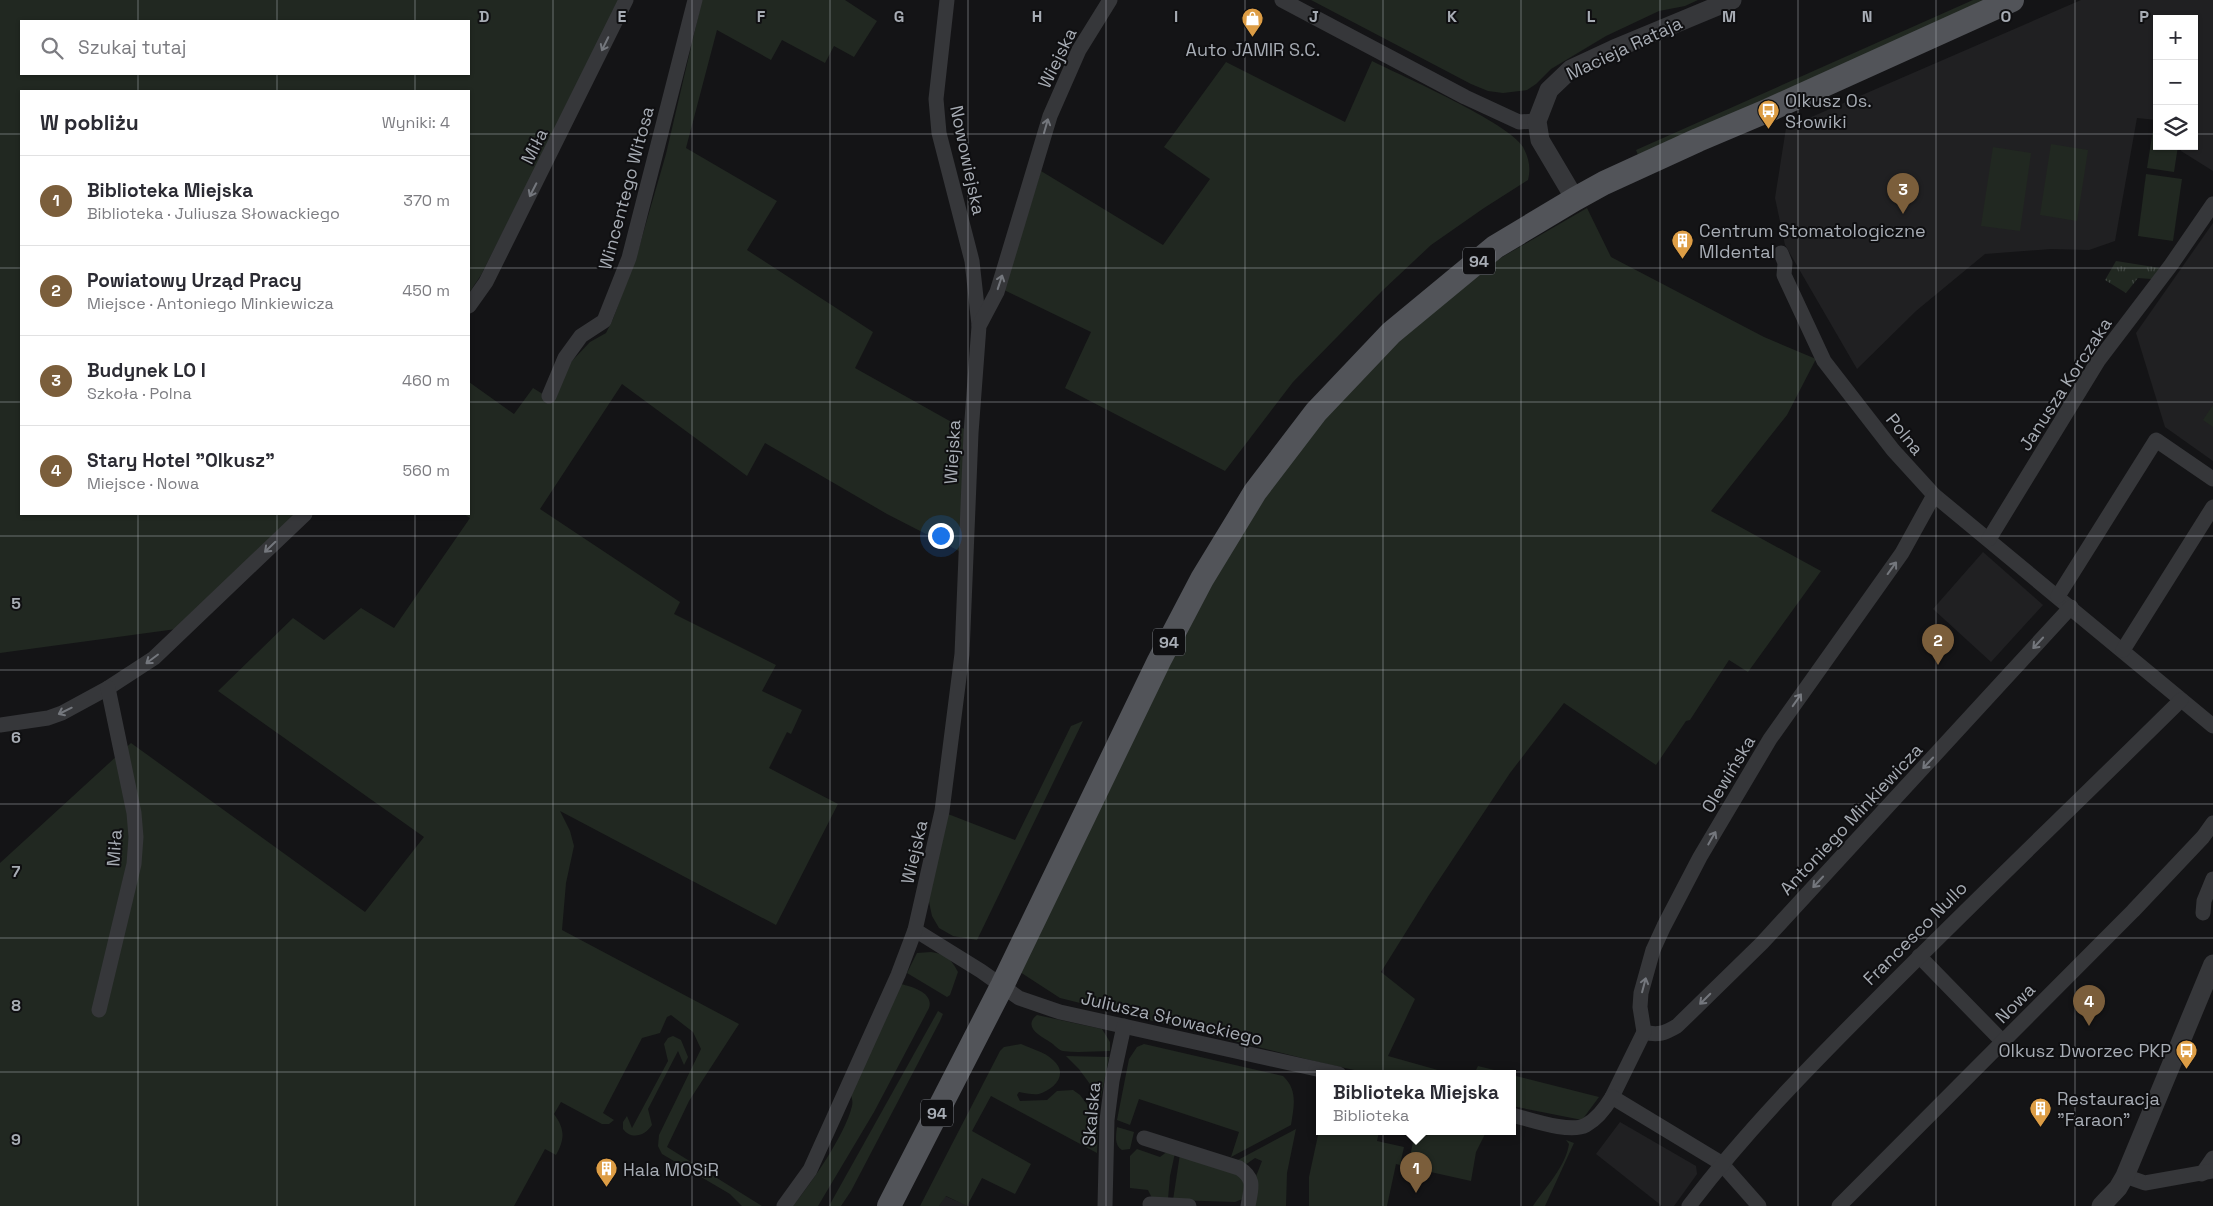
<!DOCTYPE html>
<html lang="pl">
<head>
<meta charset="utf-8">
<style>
  :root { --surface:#fff; --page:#f2f2f3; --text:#2b2b33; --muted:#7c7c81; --line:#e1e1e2; --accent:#7b5e3b }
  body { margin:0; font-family:"Space Grotesk",sans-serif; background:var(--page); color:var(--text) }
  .controls { position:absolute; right:15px; top:15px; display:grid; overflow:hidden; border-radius:0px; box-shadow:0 1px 4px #0004 }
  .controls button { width:45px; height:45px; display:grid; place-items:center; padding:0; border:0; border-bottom:1px solid var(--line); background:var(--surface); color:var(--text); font:25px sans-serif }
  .you { position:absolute; left:940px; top:535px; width:18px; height:18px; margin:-12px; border:4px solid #fff; border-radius:50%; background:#1a73e8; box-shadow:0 0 0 8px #1a73e833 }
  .badge { display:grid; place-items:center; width:32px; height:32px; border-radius:50%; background:var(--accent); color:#fff; font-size:16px; font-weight:700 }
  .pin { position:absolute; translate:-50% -41px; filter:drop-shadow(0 1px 2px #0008) }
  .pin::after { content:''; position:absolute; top:26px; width:18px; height:15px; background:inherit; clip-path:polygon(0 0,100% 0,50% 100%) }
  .popup { position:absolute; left:1316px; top:1070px; width:200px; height:65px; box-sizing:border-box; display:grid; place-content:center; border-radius:0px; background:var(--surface); filter:drop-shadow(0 1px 4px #0005); font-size:16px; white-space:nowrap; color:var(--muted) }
  .popup b { font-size:19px; color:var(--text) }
  .popup::after { content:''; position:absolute; left:50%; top:100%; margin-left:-10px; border:10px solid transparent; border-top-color:var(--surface) }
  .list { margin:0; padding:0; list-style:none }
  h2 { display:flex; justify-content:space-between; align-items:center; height:65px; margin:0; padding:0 20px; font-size:21px }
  h2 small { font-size:16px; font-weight:400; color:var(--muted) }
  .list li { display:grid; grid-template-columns:32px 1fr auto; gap:15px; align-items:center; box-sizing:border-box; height:90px; padding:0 20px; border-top:1px solid var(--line) }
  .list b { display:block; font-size:19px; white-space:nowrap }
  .list p { margin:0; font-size:16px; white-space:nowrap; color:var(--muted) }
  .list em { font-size:16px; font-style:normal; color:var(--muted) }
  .icon { flex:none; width:28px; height:28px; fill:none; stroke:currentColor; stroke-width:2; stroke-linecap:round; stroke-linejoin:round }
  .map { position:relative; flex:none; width:2213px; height:1206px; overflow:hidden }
  .search { position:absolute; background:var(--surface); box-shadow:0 1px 4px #0004; left:20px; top:20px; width:450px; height:55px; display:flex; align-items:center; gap:12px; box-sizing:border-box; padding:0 18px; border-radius:0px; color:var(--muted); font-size:19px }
  .panel { position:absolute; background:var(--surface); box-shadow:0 1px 4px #0004; left:20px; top:90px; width:450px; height:425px; border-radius:0px }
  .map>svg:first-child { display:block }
</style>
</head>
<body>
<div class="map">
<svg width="2213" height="1206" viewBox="0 0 2213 1206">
  <defs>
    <pattern id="park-tufts" width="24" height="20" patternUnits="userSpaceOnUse" patternTransform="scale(1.25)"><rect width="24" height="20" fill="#212821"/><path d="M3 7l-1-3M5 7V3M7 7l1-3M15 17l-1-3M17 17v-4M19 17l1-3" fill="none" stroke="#3e443f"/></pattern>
  </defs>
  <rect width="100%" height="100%" fill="#141416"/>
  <g fill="#202022">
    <polygon points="2081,0 2213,0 2213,171 2181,151 2182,146 2194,146 2194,19 2157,19 2157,120 2137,118 2115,241 2089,250 2051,249 1985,254 1916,311 1857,369 1785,245 1775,198 1786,128"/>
    <polygon points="2213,223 2213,461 2165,427 2136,333"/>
    <polygon points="1983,552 2043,605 1991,662 1933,609"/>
    <polygon points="1620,1122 1696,1166 1697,1174 1674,1206 1662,1206 1596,1154"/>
    <polygon points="945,1196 968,1206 939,1206"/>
  </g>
  <g fill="#212821" fill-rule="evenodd">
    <path d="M0 0H620L481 275 469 293V91H21V514H299L191 627 0 653ZM21 21H469V74H21Z"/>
    <path d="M702 0H845L877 21 854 57 834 46 825 63 782 40 771 60 717 30 686 148 777 201 747 250 873 332 855 368 964 429 961 552 887 514 765 443 747 476 622 384 540 509 680 602 674 614 776 665 762 691 802 710 791 734 787 732 769 768 838 804 776 925 560 811 570 831 574 846 566 883 562 930 739 1024 689 1101 667 1147 762 1206H742L730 1194 662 1154 658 1146 659 1135 701 1049 693 1032 671 1015 667 1017 660 1033 642 1038 603 1113 614 1120 609 1124H602L561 1102 554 1114C565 1129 565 1139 556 1155L545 1149 514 1206H0V863L131 743 365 912 424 837 218 691 293 618 324 640 361 608 394 628 470 518 464 514H469V382L514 414 533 388 554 401 570 363 590 342 606 333 613 319 638 251 666 154Z"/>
    <polygon points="1311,0 1698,0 1685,6 1659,11 1606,36 1551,69 1536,84 1527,90 1503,93 1488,91 1471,84"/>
    <polygon points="1973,0 1993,0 1638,155 1636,150"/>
    <path d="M1372 61C1402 76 1509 123 1523 147 1529 158 1531 168 1528 180L1484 208 1431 245 1382 291 1293 382 1225 471 1065 388 1091 332 1004 290 1041 171 1163 245 1210 179 1164 147 1226 62 1345 122Z"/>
    <polygon points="2154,123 2157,123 2157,146 2178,146 2174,172 2147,168"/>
    <polygon points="2051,144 2088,150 2077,221 2040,215"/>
    <polygon points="1993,147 2031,153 2020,231 1981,226"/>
    <polygon points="2146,174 2182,179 2173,241 2138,236"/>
    <polygon points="1587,208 1611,257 1764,337 1816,359 1787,415 1711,511 1821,571 1748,672 1729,660 1690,720 1686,721 1656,765 1564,703 1510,773 1429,895 1381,972 1415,999 1388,1056 1452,1074 1372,1074 1318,1062 1060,998 1020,972 1206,585 1321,416 1406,329 1497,260"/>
    <polygon points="2213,405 2213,427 2203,420"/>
    <polygon points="1083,721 977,940 953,936 939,928 932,916 928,897 948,814 1015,840 1071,726"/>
    <path d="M931 952C946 954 951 959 958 972L950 995 947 997 907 973 917 953Z"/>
    <path d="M901 984C913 987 934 993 929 1008L874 1112 818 1206H793C812 1182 845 1135 852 1106 853 1102 852 1098 851 1095Z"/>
    <polygon points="938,1011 943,1014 940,1021 851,1191 841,1206 829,1206"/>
    <path d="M1037 1015 1102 1029 1110 1042V1051C1095 1051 1078 1053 1063 1051 1058 1050 1055 1045 1050 1042 1041 1036 1022 1027 1037 1015Z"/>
    <path d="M673 1036 681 1040 688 1057 684 1065 678 1051 648 1109 652 1125C645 1136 631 1140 623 1129V1122L627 1116 632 1128 668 1061 664 1044 668 1038Z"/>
    <path d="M1021 1044C1032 1049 1045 1052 1053 1060 1069 1074 1055 1089 1039 1094 1033 1095 1025 1093 1019 1092L1017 1095 1020 1101 1047 1100 1057 1091 1073 1090 1080 1095 1095 1115 1098 1130 1097 1153 991 1096 972 1131 1031 1164 1015 1194 982 1178 967 1206 946 1196 939 1206H920L1000 1051 1004 1047Z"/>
    <path d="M1144 1044 1283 1076C1298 1090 1294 1106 1291 1125L1231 1157 1239 1132 1139 1099 1130 1125 1117 1120 1129 1059 1137 1047Z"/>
    <polygon points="1066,1056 1109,1057 1101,1097 1098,1095 1079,1069"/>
    <polygon points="1478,1066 1510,1074 1474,1074"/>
    <polygon points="1512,1075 1599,1097 1582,1120 1512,1106"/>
    <polygon points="1320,1126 1320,1132 1379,1132 1377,1141 1404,1147 1400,1165 1396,1164 1387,1206 1309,1206 1309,1177"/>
    <path d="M1117 1127 1134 1132 1130 1149 1122 1150C1114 1145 1116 1135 1117 1127Z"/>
    <polygon points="1296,1129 1287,1173 1286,1206 1252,1206 1255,1179 1262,1161 1255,1158 1245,1165 1236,1161"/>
    <polygon points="1415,1132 1486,1132 1476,1152 1471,1181 1408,1167"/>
    <path d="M1566 1140 1574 1143 1545 1206H1533C1545 1188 1566 1166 1569 1144Z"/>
    <polygon points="1137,1149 1160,1157 1168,1151 1175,1153 1170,1176 1168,1199 1152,1198 1148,1190 1130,1188 1130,1156"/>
    <polygon points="1180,1154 1244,1176 1245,1198 1235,1202 1173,1200"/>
  </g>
  <polygon fill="url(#park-tufts)" points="2116,261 2160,268 2152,279 2138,278 2126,293 2105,280"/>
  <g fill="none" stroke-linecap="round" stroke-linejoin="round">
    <g stroke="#36373a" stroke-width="15">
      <polyline points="947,0 936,99 939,133 972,261 979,325"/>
      <polyline points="1282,0 1465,97 1519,122 1537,121"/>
      <polyline points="1781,253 1785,263 1784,275 1824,361 1893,450 1934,495 2213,726"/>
      <polyline points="469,306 486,282 626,0"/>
      <polyline points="549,396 565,358 581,336 604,321 629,258 695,0"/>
      <polyline points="1989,539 2098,361 2171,265 2213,204"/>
      <polyline points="2058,596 2156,440 2213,479"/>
      <polyline points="2123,650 2213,507"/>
      <polyline points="0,725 48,718 62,713 108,688 154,658 305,514"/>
      <polyline points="2203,913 2204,901 2213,879"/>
      <polyline points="915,930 981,971 1019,998 1060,1012 1339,1074"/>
      <polyline points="1919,956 2003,1042"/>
      <polyline points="99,1010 134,864 136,837 134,813 108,688"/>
      <path d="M1644 1032C1658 1036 1665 1033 1677 1026L1762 943 2071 607"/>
      <polyline points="1612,1097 1644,1032 1640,1007 1641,993 1653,950 1664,926 1700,857 1770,739 1902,553 1934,495"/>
      <path d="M1512 1115C1529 1119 1570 1134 1586 1125 1597 1119 1606 1107 1612 1097L1721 1163 1759 1206"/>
      <path d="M1144 1138 1239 1168C1256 1179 1251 1188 1248 1206"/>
      <polyline points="2202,1174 2213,1158"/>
      <polyline points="2125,1176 2145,1183 2213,1171"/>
      <polyline points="1150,1204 1189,1206"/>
      <polyline points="784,1206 810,1170 898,975 915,930 942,811 962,654 971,433 979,326 997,292 1050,116 1079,50 1110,0"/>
      <polyline points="1105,1206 1107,1120 1112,1081 1124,1026"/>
      <path d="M1689 1206C1745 1132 1811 1065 1877 999 1977 898 2080 800 2181 700"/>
      <polyline points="1839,1206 2133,911 2203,837 2213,823"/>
    </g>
    <g stroke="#36373a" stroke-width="19">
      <polyline points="1575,199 1540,140 1537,121 1549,90 1571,69 1614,49 1732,0"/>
      <polyline points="2101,1206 2118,1188 2125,1176 2213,964"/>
    </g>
    <polyline stroke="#525459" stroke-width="24" points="889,1206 1002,986 1159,661 1202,579 1255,492 1316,412 1391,333 1495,247 1575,199 1604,183 1698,140 1769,110 2012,0"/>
  </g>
  <defs><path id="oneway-shaft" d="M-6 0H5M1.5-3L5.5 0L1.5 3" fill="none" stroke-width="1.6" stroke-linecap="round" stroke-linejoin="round" transform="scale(1.25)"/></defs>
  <g stroke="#74777d">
    <use href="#oneway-shaft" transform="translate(605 44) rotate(116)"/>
    <use href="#oneway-shaft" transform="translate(1046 126) rotate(-74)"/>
    <use href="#oneway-shaft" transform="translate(533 190) rotate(117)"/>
    <use href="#oneway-shaft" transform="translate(1000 282) rotate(-72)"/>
    <use href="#oneway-shaft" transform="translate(270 547) rotate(136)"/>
    <use href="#oneway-shaft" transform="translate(1892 568) rotate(-54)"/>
    <use href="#oneway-shaft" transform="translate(2038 643) rotate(133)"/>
    <use href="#oneway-shaft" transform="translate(152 659) rotate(143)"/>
    <use href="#oneway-shaft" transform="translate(1797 700) rotate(-55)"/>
    <use href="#oneway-shaft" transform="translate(65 711) rotate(154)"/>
    <use href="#oneway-shaft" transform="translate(1928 763) rotate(133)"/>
    <use href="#oneway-shaft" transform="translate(1712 838) rotate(-60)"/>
    <use href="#oneway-shaft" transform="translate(1818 882) rotate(133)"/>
    <use href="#oneway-shaft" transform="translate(1644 985) rotate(-75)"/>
    <use href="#oneway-shaft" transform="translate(1705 999) rotate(135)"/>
  </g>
  <path fill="none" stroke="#a7acb4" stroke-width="1" stroke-opacity="0.55" d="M138 0V21M277 0V21M415 0V21M553 0V1206M692 0V1206M830 0V1206M968 0V1206M1106 0V1206M1245 0V1206M1383 0V1206M1521 0V1206M1660 0V1206M1798 0V1206M1936 0V1206M2075 0V1206M138 74V91M277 74V91M415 74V91M0 134H21M469 134H2157M2194 134H2213M0 268H21M469 268H2213M0 402H21M469 402H2213M138 514V1206M277 514V1206M415 514V1206M0 536H2213M0 670H2213M0 804H2213M0 938H2213M0 1072H2213"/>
  <defs>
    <symbol id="shop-pin" viewBox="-11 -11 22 30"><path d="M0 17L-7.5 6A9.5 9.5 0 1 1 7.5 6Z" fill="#dd9d45" stroke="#0f0f11"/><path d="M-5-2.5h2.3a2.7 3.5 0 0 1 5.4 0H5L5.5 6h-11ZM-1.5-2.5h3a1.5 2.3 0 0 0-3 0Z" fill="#fff"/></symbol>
    <symbol id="bus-pin" viewBox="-11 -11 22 30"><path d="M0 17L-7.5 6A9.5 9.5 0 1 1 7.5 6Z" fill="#dd9d45" stroke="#0f0f11"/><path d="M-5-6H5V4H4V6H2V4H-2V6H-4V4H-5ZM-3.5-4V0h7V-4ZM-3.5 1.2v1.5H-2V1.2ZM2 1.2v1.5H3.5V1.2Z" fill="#fff"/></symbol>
    <symbol id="building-pin" viewBox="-11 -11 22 30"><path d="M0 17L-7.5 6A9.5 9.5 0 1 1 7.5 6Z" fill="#dd9d45" stroke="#0f0f11"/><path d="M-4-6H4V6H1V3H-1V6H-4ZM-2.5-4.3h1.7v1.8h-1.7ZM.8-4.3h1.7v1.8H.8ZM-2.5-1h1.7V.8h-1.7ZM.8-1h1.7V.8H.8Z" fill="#fff"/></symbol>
  </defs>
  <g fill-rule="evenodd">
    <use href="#shop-pin" x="1240" y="6" width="25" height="34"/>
    <use href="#bus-pin" x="1756" y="98" width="25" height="34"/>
    <use href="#building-pin" x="1670" y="228" width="25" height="34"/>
    <use href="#bus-pin" x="2174" y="1038" width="25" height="34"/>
    <use href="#building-pin" x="2028" y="1096" width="25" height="34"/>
    <use href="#building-pin" x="594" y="1156" width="25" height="34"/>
  </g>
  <g text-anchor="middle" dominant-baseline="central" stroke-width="4" stroke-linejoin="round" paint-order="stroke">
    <g fill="#0f0f11" stroke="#797d83" stroke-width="1">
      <rect x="1463" y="247.5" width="32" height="27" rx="4"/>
      <rect x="1153" y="628.5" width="32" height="27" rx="4"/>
      <rect x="921" y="1099.5" width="32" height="27" rx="4"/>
    </g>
    <g font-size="16" font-weight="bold" fill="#a7acb4">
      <text x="1479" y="261">94</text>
      <text x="1169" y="642">94</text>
      <text x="937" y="1113">94</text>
    </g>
    <g font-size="18" fill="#a7acb4" stroke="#0f0f11">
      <text transform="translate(1624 48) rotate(-25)">Macieja Rataja</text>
      <text transform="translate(1057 58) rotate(-64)">Wiejska</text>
      <text transform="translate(534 146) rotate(-63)">Miła</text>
      <text transform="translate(968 160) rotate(78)">Nowowiejska</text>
      <text transform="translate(626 188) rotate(-75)">Wincentego Witosa</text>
      <text transform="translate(2065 384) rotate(-57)">Janusza Korczaka</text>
      <text transform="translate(1905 434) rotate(51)">Polna</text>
      <text transform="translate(952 452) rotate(-87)">Wiejska</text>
      <text transform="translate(1728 774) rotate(-59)">Olewińska</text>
      <text transform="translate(1851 819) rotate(-47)">Antoniego Minkiewicza</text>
      <text transform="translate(114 848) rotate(-86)">Miła</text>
      <text transform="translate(914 852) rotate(-77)">Wiejska</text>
      <text transform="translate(1915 933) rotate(-45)">Francesco Nullo</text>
      <text transform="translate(2015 1003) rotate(-45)">Nowa</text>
      <text transform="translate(1172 1018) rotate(13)">Juliusza Słowackiego</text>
      <text transform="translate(1091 1114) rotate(-85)">Skalska</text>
    </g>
    <g font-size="18" fill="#a7acb4" stroke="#0f0f11" text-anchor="start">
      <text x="1253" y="49" text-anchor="middle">Auto JAMIR S.C.</text>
      <text x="1785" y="100">Olkusz Os.<tspan x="1785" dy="21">Słowiki</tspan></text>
      <text x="1699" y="230">Centrum Stomatologiczne<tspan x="1699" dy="21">MIdental</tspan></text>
      <text x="2171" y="1050" text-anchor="end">Olkusz Dworzec PKP</text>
      <text x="2057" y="1098">Restauracja<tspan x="2057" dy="21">"Faraon"</tspan></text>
      <text x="623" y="1169">Hala MOSiR</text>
    </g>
  </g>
  <g font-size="16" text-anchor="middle" font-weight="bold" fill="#a7acb4" stroke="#0f0f11" stroke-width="4" stroke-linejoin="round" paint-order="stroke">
    <text x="484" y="22">D</text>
    <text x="622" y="22">E</text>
    <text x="761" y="22">F</text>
    <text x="899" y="22">G</text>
    <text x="1037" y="22">H</text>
    <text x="1176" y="22">I</text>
    <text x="1314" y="22">J</text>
    <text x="1452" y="22">K</text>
    <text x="1591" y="22">L</text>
    <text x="1729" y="22">M</text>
    <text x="1867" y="22">N</text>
    <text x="2006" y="22">O</text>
    <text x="2144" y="22">P</text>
    <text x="16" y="609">5</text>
    <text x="16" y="743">6</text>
    <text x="16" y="877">7</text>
    <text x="16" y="1011">8</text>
    <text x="16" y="1145">9</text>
  </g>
</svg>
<div class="controls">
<button>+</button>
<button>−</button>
<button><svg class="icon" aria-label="layers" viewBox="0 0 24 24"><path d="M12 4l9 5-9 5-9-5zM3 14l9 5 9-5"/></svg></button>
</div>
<div class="you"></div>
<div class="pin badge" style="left:1416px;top:1193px">1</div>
<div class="popup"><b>Biblioteka Miejska</b>Biblioteka</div>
<div class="pin badge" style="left:1938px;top:665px">2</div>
<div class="pin badge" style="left:1903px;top:214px">3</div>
<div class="pin badge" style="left:2089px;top:1026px">4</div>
<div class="search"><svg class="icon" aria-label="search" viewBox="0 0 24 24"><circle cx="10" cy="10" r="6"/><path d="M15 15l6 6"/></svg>Szukaj tutaj</div>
<section class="panel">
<h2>W pobliżu<small>Wyniki: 4</small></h2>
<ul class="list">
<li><span class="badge">1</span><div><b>Biblioteka Miejska</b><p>Biblioteka · Juliusza Słowackiego</p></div><em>370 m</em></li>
<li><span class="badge">2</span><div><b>Powiatowy Urząd Pracy</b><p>Miejsce · Antoniego Minkiewicza</p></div><em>450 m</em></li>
<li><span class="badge">3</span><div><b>Budynek LO I</b><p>Szkoła · Polna</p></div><em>460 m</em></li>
<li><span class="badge">4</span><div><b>Stary Hotel &quot;Olkusz&quot;</b><p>Miejsce · Nowa</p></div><em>560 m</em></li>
</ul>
</section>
</div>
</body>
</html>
